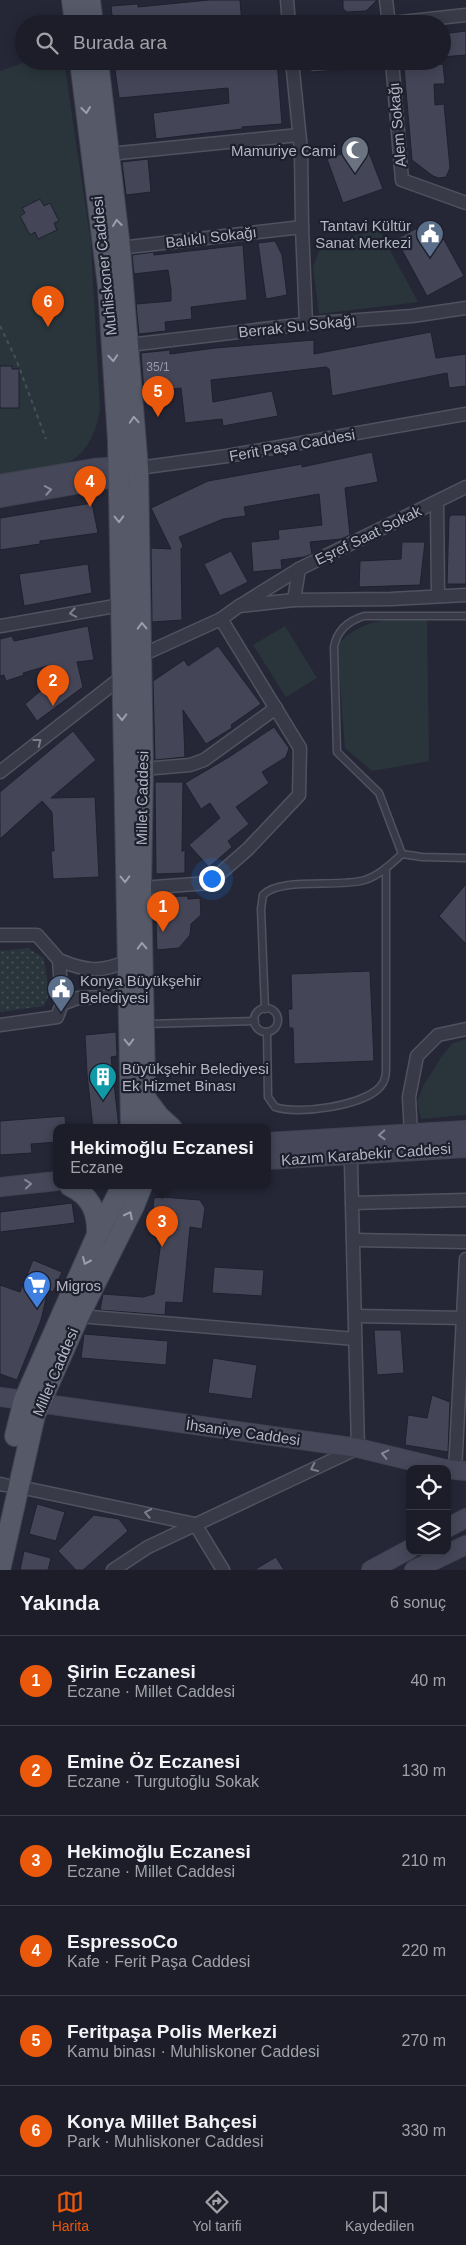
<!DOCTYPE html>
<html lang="tr">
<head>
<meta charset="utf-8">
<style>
  :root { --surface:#1c1d29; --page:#252631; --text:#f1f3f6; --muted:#a0a2a8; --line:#3a3b46; --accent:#ea580c }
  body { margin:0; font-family:Helvetica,sans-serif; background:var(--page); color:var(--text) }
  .controls { position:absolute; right:15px; bottom:15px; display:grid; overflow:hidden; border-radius:10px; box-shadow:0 2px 12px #0003 }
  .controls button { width:45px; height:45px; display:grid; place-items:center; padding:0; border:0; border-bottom:1px solid var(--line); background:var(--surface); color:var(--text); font:25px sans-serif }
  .you { position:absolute; left:211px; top:878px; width:18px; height:18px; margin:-12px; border:4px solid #fff; border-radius:50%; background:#1a73e8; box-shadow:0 0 0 8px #1a73e833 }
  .badge { display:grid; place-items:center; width:32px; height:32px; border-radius:50%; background:var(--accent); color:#fff; font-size:16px; font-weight:700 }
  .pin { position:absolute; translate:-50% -41px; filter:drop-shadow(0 1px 2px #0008) }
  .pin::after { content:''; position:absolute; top:26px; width:18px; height:15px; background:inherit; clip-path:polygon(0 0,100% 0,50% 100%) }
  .popup { position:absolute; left:53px; top:1124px; width:218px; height:65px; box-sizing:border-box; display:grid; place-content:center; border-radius:10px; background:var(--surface); filter:drop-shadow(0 1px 4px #0005); font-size:16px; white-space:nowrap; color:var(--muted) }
  .popup b { font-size:19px; color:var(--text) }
  .popup::after { content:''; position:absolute; left:50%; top:100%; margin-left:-10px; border:10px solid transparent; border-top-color:var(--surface) }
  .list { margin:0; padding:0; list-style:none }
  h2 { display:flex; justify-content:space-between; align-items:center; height:65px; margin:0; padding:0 20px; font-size:21px }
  h2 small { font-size:16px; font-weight:400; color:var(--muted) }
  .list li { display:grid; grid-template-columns:32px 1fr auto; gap:15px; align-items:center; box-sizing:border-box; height:90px; padding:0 20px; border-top:1px solid var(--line) }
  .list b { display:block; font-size:19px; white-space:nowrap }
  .list p { margin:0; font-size:16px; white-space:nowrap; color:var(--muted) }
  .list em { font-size:16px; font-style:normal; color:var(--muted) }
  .icon { flex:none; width:28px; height:28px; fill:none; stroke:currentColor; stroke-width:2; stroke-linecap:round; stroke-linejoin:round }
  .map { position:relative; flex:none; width:466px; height:1570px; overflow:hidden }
  .search { position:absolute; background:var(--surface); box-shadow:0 2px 12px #0003; left:15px; right:15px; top:15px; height:55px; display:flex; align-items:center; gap:12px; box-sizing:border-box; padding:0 18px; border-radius:28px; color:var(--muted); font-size:19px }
  .sheet { height:605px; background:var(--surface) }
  nav { display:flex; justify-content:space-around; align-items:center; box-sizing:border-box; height:70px; border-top:1px solid var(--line); background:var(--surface); font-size:14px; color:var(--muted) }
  nav a { display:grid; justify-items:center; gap:2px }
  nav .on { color:var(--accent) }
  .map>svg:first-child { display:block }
</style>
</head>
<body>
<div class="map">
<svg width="466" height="1570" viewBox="0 0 466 1570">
  <defs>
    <pattern id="grass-dots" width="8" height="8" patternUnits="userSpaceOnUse" patternTransform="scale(1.25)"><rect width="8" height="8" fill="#29353b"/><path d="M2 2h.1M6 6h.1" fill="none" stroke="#465056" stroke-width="1.8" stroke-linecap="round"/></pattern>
  </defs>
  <rect width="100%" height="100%" fill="#252737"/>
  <polygon fill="url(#grass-dots)" points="28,948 44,958 49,995 44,1006 0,1012 0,951"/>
  <g fill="#29353b">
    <path d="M28 61H64L91 244 100 410C88 472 54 469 0 477V71Z"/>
    <polygon points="379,230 418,302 319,314 313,267 322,243"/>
    <path d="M427 618 429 761 372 771 345 748 337 645C365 616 390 620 427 618Z"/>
    <polygon points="285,626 317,678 286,697 253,645"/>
    <polygon points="466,1039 466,1115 421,1119 417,1102 422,1088 442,1056 453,1043"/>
  </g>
  <g fill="#444658" stroke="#1f212e">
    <polygon points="209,0 240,0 242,24 113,24 111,6 138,4 138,7"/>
    <polygon points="343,0 377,0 366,11 347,12 343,9"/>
    <polygon points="466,31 466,55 442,57 442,34"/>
    <polygon points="204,61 277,61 282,124 242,127 242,129 156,139 153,113 229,103 228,88 119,98 115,70 159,64 159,67"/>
    <polygon points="302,61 361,61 361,68 312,72"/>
    <polygon points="443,64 445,84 434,84 435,105 444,104 450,168 446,177 439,178 433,176 412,160 404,68"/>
    <polygon points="366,145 383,189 343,203 327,159"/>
    <polygon points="148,159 151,192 126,195 122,162"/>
    <polygon points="40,199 44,206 50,203 59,221 54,223 57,230 38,239 35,232 30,235 20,216 25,213 22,208"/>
    <polygon points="433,220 464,276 427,296 396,239"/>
    <polygon points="275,241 282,255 287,295 266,299 258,243"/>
    <polygon points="243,245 247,300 191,307 192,319 165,322 166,331 139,334 136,304 171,301 171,289 168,270 134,274 132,255 154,252 154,255"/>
    <polygon points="431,332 436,358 466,354 466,386 449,388 447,373 332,396 329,369 326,367 211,380 213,402 272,391 278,416 223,426 222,419 185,423 181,388 144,392 141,353 170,350 170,354 215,348 314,340 314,354"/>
    <polygon points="0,366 12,366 12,369 19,369 19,408 0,408"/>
    <polygon points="372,452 378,482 345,488 350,535 341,539 310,542 312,554 304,557 281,560 282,569 253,572 251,542 279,539 278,530 322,525 319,494 244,507 246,516 223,519 179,537 183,546 181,549 182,620 152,622 151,548 171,549 151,508 208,481 302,464 302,467"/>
    <polygon points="92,503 98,533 40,541 40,544 0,550 0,518"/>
    <polygon points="452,515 466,515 466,584 447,584 449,517"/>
    <polygon points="402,542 425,542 420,585 359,587 360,561 401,559"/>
    <polygon points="231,551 248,582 220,596 204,564"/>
    <polygon points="88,564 92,593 24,606 19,574"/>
    <polygon points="88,626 94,660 77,662 83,687 37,721 25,704 55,679 47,666 23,673 24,675 6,681 4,675 0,676 0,639 12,636 14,641"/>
    <polygon points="218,646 261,704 231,725 232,728 206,744 183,710 185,757 155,760 153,681 184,660 188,666"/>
    <polygon points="274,727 289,748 286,757 262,772 269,783 236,807 249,824 228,841 232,847 209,867 189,845 220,818 210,803 201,809 185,783 229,757"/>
    <polygon points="73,731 96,760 51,798 95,797 99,877 53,879 51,851 54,851 52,812 42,801 0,839 0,792"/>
    <polygon points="155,782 183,782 182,852 185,849 185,873 156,874"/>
    <polygon points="466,884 466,944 439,916"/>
    <polygon points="188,896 188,899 200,898 201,915 191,924 190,935 179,948 157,950 155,897"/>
    <polygon points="370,971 374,1061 294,1064 293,1028 289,1028 288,1009 292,1009 291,974"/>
    <polygon points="116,1032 117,1056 111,1057 119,1128 93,1128 87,1074 85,1035"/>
    <polygon points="65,1116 66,1128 57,1128 57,1142 31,1144 32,1153 0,1155 0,1121"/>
    <polygon points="162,1197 200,1200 205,1208 202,1229 190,1227 183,1303 166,1302 165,1315 100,1310 103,1294 143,1297 154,1294 163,1226 152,1224 154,1198"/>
    <polygon points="72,1203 75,1223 0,1232 0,1212"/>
    <polygon points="33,1260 62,1272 53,1292 48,1290 41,1320 17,1380 0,1374 0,1285 20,1292"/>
    <polygon points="214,1267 264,1270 262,1296 212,1293"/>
    <polygon points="374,1330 401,1330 404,1373 377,1375"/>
    <polygon points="84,1334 168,1341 166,1365 81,1358"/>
    <polygon points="213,1358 257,1365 252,1399 208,1393"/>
    <polygon points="432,1395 450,1402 448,1452 405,1445 408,1415 427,1418"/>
    <polygon points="37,1504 65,1512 56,1541 29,1534"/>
    <polygon points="94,1515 119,1519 128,1531 83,1570 76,1570 58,1551"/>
    <polygon points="24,1551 51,1558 48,1570 20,1570"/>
    <polygon points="276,1557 284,1570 254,1570"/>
  </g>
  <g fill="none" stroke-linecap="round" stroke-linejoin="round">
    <defs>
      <g id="lane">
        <path d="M466 616H364C348 621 337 630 334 647L337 752 379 793 402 854 422 857 466 858"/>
        <circle cx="266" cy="1020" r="12"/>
        <path d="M265 1009 261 909 263 895C280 877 338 888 365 880 380 875 391 864 402 854"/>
        <polyline points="146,1024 255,1021"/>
        <path d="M267 1032 268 1097 275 1107C298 1115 363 1106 380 1087 385 1082 386 1075 386 1069V868"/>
      </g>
      <g id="street">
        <polyline points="287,0 289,24"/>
        <polyline points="386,0 389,24"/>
        <polyline points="383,24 466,15"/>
        <polyline points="292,61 301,150 302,227 306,324"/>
        <polyline points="392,61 402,180 466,203"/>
        <polyline points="109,154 299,135"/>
        <polyline points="120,248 302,227"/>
        <polyline points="129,345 306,324 412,316 466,308"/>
        <polyline points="131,469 227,456 466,414"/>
        <polyline points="437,503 438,595"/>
        <polyline points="294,600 299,569 466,487"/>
        <polyline points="241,605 299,569"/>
        <polyline points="0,626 121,605"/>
        <polyline points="142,655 221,619 239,606 294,600 391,599 466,595"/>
        <polyline points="143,769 190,765 204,760 276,708"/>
        <polyline points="0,772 122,677"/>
        <polyline points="141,888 209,883 248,849 299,795 300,748 221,619"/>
        <polyline points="0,935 37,935 59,960 62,1004"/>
        <path d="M59 960C85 971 101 973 127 961"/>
        <polyline points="0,1025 57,1017 62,1004 78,998 128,996"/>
        <polyline points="411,1134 409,1097 417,1056 438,1035 466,1029"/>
        <polyline points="352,1203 466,1200"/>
        <polyline points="353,1240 466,1242"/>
        <polyline points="79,1316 355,1339"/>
        <polyline points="355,1316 466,1318"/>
        <polyline points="455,1471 466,1259"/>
        <polyline points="0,1484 5,1485"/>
        <polyline points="29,1489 195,1524 223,1570"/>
        <polyline points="113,1570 148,1547 358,1448 351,1164"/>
      </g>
      <g id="secondary">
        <polyline points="0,484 94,468 107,467 118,471"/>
        <polyline points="0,498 108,479 118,471"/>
        <polyline points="267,1142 466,1130"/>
        <polyline points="267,1160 466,1148"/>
        <polyline points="0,1187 57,1181"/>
        <polyline points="0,1397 24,1400"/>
        <polyline points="39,1403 358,1448 445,1469"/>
        <polyline points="447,1469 466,1471"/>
        <polyline points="447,1528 466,1518"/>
        <polyline points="371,1570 410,1549"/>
        <polyline points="414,1570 466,1545"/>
      </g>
      <g id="primary">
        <polyline points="72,0 75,24"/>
        <polyline points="90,0 93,24"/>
        <polyline points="80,61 108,286 118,440 131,1128"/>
        <polyline points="98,61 120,248 138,468 143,769 141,888 146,1128"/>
        <polyline points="146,1099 159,1116 172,1128"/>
        <path d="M70 1186C91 1196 98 1212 97 1235"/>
        <polyline points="15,1436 24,1400 97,1235 122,1186"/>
        <polyline points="0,1570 35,1415 79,1316 134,1206 142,1186"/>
      </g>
    </defs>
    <use href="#lane" stroke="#50525f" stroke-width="9"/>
    <use href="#street" stroke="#50525f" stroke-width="15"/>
    <use href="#secondary" stroke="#414351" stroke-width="20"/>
    <use href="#primary" stroke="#414351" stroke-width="22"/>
    <polyline stroke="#465057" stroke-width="2" stroke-dasharray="4 4" stroke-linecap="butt" points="0,326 16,359 46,439"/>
    <use href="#lane" stroke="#383a48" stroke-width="6"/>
    <use href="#street" stroke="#383a48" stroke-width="12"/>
    <use href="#secondary" stroke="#46485a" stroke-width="18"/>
    <use href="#primary" stroke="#565968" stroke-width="20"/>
  </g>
  <defs><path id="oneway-chevron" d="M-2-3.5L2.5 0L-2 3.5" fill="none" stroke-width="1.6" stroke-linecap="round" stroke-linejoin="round" transform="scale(1.25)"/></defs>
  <g stroke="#9c9ead">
    <use href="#oneway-chevron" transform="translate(86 110) rotate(83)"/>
    <use href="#oneway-chevron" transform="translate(117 223) rotate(-97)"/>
    <use href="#oneway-chevron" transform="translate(113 358) rotate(86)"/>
    <use href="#oneway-chevron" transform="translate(134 420) rotate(-94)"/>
    <use href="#oneway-chevron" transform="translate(119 519) rotate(89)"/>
    <use href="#oneway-chevron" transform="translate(142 626) rotate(-92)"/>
    <use href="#oneway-chevron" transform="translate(122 717) rotate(89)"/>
    <use href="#oneway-chevron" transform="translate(125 879) rotate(89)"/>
    <use href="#oneway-chevron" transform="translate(142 946) rotate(-92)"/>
    <use href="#oneway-chevron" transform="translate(129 1042) rotate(89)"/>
    <use href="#oneway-chevron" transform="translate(129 1215) rotate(-63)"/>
    <use href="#oneway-chevron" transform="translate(86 1261) rotate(114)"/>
  </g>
  <g stroke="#87899a">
    <use href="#oneway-chevron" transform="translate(48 490) rotate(-10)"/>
    <use href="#oneway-chevron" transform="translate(382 1135) rotate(177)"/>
    <use href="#oneway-chevron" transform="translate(28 1184) rotate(-5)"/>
    <use href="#oneway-chevron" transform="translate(385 1454) rotate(-167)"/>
  </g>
  <g stroke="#7c7e8c">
    <use href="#oneway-chevron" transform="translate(73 613) rotate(170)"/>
    <use href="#oneway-chevron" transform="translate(38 742) rotate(-38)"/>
    <use href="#oneway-chevron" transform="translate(314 1468) rotate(155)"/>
    <use href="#oneway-chevron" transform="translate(148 1513) rotate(-169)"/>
  </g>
  <defs>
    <symbol id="mosque-pin" viewBox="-11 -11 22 30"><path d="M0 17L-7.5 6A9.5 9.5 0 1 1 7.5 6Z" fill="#6b7280" stroke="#1d1f2c"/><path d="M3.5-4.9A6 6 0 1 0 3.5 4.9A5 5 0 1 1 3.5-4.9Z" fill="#fff"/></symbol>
    <symbol id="civic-pin" viewBox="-11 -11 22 30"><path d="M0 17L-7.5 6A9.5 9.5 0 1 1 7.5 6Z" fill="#5c6f8a" stroke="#1d1f2c"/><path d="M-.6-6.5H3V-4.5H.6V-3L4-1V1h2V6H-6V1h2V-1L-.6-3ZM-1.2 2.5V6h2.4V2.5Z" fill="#fff"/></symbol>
    <symbol id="building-pin" viewBox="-11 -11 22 30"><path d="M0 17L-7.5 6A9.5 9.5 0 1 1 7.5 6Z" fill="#0f9aa8" stroke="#1d1f2c"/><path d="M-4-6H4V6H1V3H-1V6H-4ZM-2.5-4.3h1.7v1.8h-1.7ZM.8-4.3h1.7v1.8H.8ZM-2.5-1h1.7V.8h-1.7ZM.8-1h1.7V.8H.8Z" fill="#fff"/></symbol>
    <symbol id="supermarket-pin" viewBox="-11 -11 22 30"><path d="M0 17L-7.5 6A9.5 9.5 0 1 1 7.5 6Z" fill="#3f7fe0" stroke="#1d1f2c"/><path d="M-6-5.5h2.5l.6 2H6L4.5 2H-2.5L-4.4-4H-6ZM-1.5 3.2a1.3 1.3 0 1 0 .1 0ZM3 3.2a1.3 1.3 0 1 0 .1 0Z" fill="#fff"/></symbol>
  </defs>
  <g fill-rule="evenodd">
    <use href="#mosque-pin" x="339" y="134" width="32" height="43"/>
    <use href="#civic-pin" x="414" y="218" width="32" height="43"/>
    <use href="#civic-pin" x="45" y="973" width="32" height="43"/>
    <use href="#building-pin" x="87" y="1061" width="32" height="43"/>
    <use href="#supermarket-pin" x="21" y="1269" width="32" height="43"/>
  </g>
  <g text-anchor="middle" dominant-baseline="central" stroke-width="4.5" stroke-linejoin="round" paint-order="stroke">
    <g font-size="12" fill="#9799a9">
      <text x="158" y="367">35/1</text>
    </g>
    <g font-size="15" fill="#b3b5c4" stroke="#1d1f2c">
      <text transform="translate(397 125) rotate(-95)">Alem Sokağı</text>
      <text transform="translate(211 237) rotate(-7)">Balıklı Sokağı</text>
      <text transform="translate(104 266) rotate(-96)">Muhliskoner Caddesi</text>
      <text transform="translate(297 326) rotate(-6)">Berrak Su Sokağı</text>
      <text transform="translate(292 445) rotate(-10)">Ferit Paşa Caddesi</text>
      <text transform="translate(368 535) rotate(-26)">Eşref Saat Sokak</text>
      <text transform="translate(142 798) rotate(-89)">Millet Caddesi</text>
      <text transform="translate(366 1154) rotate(-4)">Kazım Karabekir Caddesi</text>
      <text transform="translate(55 1372) rotate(-67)">Millet Caddesi</text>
      <text transform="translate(243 1432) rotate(8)">İhsaniye Caddesi</text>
    </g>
    <g font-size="15" fill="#b3b5c4" stroke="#1d1f2c" text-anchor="start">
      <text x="336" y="150" text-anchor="end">Mamuriye Cami</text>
      <text x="411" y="225" text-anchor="end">Tantavi Kültür<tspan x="411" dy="17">Sanat Merkezi</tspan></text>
      <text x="80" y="980">Konya Büyükşehir<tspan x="80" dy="17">Belediyesi</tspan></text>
      <text x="122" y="1068">Büyükşehir Belediyesi<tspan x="122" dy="17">Ek Hizmet Binası</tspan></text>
      <text x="56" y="1285">Migros</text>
    </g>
  </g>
</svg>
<div class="controls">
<button><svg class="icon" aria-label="locate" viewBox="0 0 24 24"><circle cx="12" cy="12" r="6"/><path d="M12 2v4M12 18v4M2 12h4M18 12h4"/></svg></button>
<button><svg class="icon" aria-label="layers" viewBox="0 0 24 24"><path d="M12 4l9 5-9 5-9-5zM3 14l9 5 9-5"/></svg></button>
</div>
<div class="you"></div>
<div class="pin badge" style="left:163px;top:932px">1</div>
<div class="pin badge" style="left:53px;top:706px">2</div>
<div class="pin badge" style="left:162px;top:1247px">3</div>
<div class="popup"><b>Hekimoğlu Eczanesi</b>Eczane</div>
<div class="pin badge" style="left:90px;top:507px">4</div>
<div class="pin badge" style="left:158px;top:417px">5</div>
<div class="pin badge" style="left:48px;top:327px">6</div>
<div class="search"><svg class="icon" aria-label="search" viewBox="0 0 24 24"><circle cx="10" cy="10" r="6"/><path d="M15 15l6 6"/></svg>Burada ara</div>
</div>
<section class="sheet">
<h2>Yakında<small>6 sonuç</small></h2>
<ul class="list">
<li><span class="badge">1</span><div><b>Şirin Eczanesi</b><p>Eczane · Millet Caddesi</p></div><em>40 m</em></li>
<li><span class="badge">2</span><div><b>Emine Öz Eczanesi</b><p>Eczane · Turgutoğlu Sokak</p></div><em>130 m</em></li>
<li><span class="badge">3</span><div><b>Hekimoğlu Eczanesi</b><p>Eczane · Millet Caddesi</p></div><em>210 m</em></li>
<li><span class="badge">4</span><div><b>EspressoCo</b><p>Kafe · Ferit Paşa Caddesi</p></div><em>220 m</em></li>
<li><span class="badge">5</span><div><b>Feritpaşa Polis Merkezi</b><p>Kamu binası · Muhliskoner Caddesi</p></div><em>270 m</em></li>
<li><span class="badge">6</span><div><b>Konya Millet Bahçesi</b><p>Park · Muhliskoner Caddesi</p></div><em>330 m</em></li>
</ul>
</section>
<nav>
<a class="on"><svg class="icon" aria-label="map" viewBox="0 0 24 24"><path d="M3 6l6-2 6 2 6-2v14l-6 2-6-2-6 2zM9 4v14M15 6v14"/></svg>Harita</a>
<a><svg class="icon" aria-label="directions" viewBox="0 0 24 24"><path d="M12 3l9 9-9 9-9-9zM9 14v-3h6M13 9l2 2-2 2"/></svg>Yol tarifi</a>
<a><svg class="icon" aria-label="saved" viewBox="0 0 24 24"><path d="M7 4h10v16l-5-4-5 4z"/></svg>Kaydedilen</a>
</nav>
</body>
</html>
